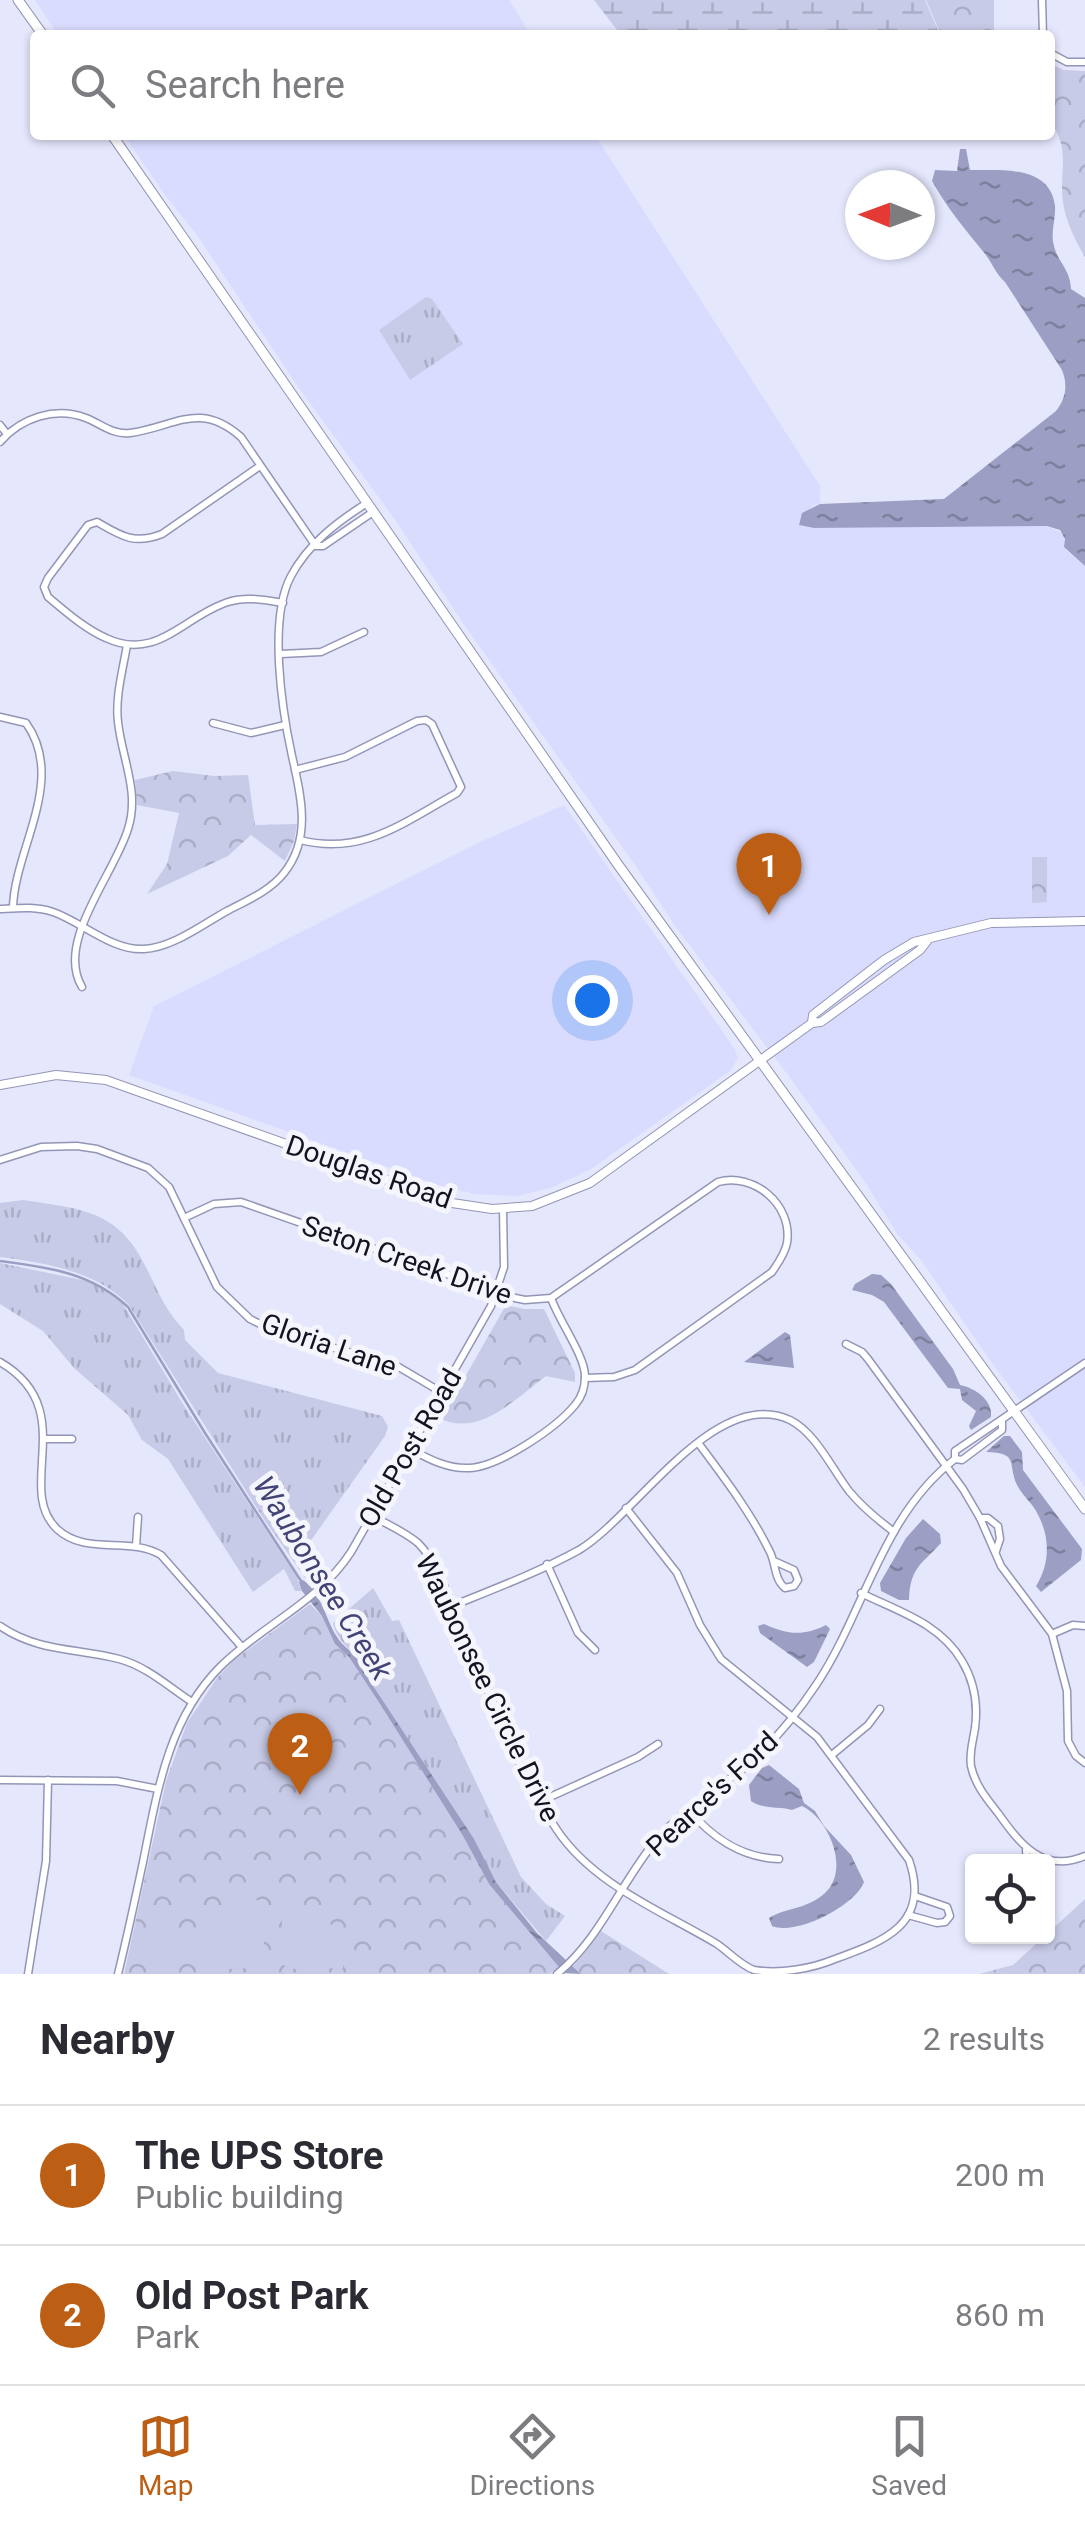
<!DOCTYPE html>
<html lang="en">
<head>
<meta charset="utf-8">
<style>
  :root { --surface:#fff; --page:#f2f2f3; --text:#2b2b33; --muted:#7c7c81; --line:#e1e1e2; --accent:#bc5e14 }
  body { margin:0; font-family:Roboto,sans-serif; background:var(--page); color:var(--text) }
  .controls { position:absolute; right:30px; bottom:30px; display:grid; overflow:hidden; border-radius:10px; box-shadow:0 2px 8px #0004 }
  .controls button { width:90px; height:90px; display:grid; place-items:center; padding:0; border:0; border-bottom:2px solid var(--line); background:var(--surface); color:var(--text); font:50px sans-serif }
  .compass { position:absolute; left:845px; top:170px; width:90px; height:90px; border-radius:50%; background:var(--surface); box-shadow:0 2px 8px #0004; rotate:271deg }
  .you { position:absolute; left:592px; top:1000px; width:35px; height:35px; margin:-25px; border:8px solid #fff; border-radius:50%; background:#1a73e8; box-shadow:0 0 0 15px #1a73e833 }
  .badge { display:grid; place-items:center; width:65px; height:65px; border-radius:50%; background:var(--accent); color:#fff; font-size:32px; font-weight:700 }
  .pin { position:absolute; translate:-50% -82px; filter:drop-shadow(0 2px 5px #0008) }
  .pin::after { content:''; position:absolute; top:52px; width:35px; height:30px; background:inherit; clip-path:polygon(0 0,100% 0,50% 100%) }
  .list { margin:0; padding:0; list-style:none }
  h2 { display:flex; justify-content:space-between; align-items:center; height:130px; margin:0; padding:0 40px; font-size:42px }
  h2 small { font-size:32px; font-weight:400; color:var(--muted) }
  .list li { display:grid; grid-template-columns:65px 1fr auto; gap:30px; align-items:center; box-sizing:border-box; height:140px; padding:0 40px; border-top:2px solid var(--line) }
  .list b { display:block; font-size:38px; white-space:nowrap }
  .list p { margin:0; font-size:32px; white-space:nowrap; color:var(--muted) }
  .list em { font-size:32px; font-style:normal; color:var(--muted) }
  .icon { flex:none; width:55px; height:55px; fill:none; stroke:currentColor; stroke-width:2; stroke-linecap:round; stroke-linejoin:round }
  .map { position:relative; flex:none; width:1085px; height:1974px; overflow:hidden }
  .search { position:absolute; background:var(--surface); box-shadow:0 2px 8px #0004; left:30px; right:30px; top:30px; height:110px; display:flex; align-items:center; gap:25px; box-sizing:border-box; padding:0 35px; border-radius:10px; color:var(--muted); font-size:38px }
  .sheet { height:410px; background:var(--surface) }
  nav { display:flex; justify-content:space-around; align-items:center; box-sizing:border-box; height:140px; border-top:2px solid var(--line); background:var(--surface); font-size:28px; color:var(--muted) }
  nav a { display:grid; justify-items:center; gap:5px }
  nav .on { color:var(--accent) }
  .map>svg:first-child { display:block }
</style>
</head>
<body>
<div class="map">
<svg width="1085" height="1974" viewBox="0 0 1085 1974">
  <defs>
    <pattern id="grass-tufts" width="24" height="20" patternUnits="userSpaceOnUse" patternTransform="scale(2.5)"><rect width="24" height="20" fill="#c8cbe7"/><path d="M3 7l-1-3M5 7V3M7 7l1-3M15 17l-1-3M17 17v-4M19 17l1-3" fill="none" stroke="#abadc6"/></pattern>
    <pattern id="forest-crowns" width="20" height="18" patternUnits="userSpaceOnUse" patternTransform="scale(2.5)"><rect width="20" height="18" fill="#c8cbe7"/><path d="M2 6a3 3 0 1 1 6 0M12 15a3 3 0 1 1 6 0" fill="none" stroke="#abadc6"/></pattern>
    <pattern id="wetland-marsh" width="20" height="14" patternUnits="userSpaceOnUse" patternTransform="scale(2.5)"><rect width="20" height="14" fill="#c8cbe7"/><path d="M1 5h8M5 5V1M11 12h8M15 12V8" fill="none" stroke="#abadc6"/></pattern>
    <pattern id="water-ripples" width="26" height="14" patternUnits="userSpaceOnUse" patternTransform="scale(2.5)"><rect width="26" height="14" fill="#9c9ec3"/><path d="M2 4q2-2 4 0t4 0M15 11q2-2 4 0t4 0" fill="none" stroke="#7e809e"/></pattern>
  </defs>
  <rect width="100%" height="100%" fill="#e5e7fd"/>
  <g fill="#d9dcfe">
    <polygon points="35,0 509,0 531,35 58,35"/>
    <polygon points="124,135 595,135 820,486 820,504 813,505 799,525 815,528 1047,526 1063,534 1067,551 1085,566 1085,1487 992,1363 921,1260 898,1235 865,1182 788,1075 675,926 633,862 467,629 396,521 299,388 197,235 165,195"/>
    <polygon points="564,805 734,1048 738,1058 730,1071 591,1169 551,1188 517,1196 474,1194 435,1184 129,1075 154,1006 480,842"/>
  </g>
  <g fill="url(#grass-tufts)">
    <polygon points="426,297 432,299 463,344 410,380 379,330"/>
    <path d="M23 1200C82 1209 119 1210 147 1269 158 1292 166 1311 184 1330L185 1340 218 1373 382 1416 388 1427 385 1436 297 1560 301 1568 312 1577 311 1586 265 1521 129 1305C96 1271 46 1263 0 1257V1203Z"/>
    <polygon points="0,1263 87,1281 105,1289 123,1304 183,1404 297,1577 302,1591 295,1591 284,1569 253,1592 168,1459 142,1440 128,1415 74,1368 43,1331 0,1304"/>
    <path d="M373 1588 392 1621 399 1620 521 1877 546 1904 565 1916 546 1941 496 1882 473 1839 362 1669C353 1648 338 1644 333 1623Z"/>
  </g>
  <g fill="url(#forest-crowns)">
    <polygon points="926,0 994,0 994,35 941,35"/>
    <path d="M1050 64 1064 70 1085 71V257C1073 236 1062 215 1062 189 1062 165 1067 149 1054 127L1050 126Z"/>
    <polygon points="173,771 214,776 248,775 255,825 297,824 294,841 285,861 251,835 228,856 147,894 167,864 179,813 137,805 135,780"/>
    <polygon points="1032,857 1047,857 1047,902 1032,903"/>
    <path d="M506 1305 524 1309H544L575 1373V1382L546 1376C516 1398 480 1437 441 1419Z"/>
    <polygon points="310,1604 322,1616 335,1644 349,1657 380,1704 463,1836 489,1884 557,1961 560,1966 550,1974 124,1974 166,1781 187,1723 217,1678 234,1660"/>
    <polygon points="1085,1899 1085,1974 979,1974 1013,1965"/>
    <polygon points="601,1931 669,1974 581,1974 573,1966"/>
  </g>
  <polygon fill="url(#wetland-marsh)" points="594,0 925,0 940,35 621,35"/>
  <g fill="#c8cbe7">
    <path d="M264 1900V1963L258 1968 198 1970C198 1929 222 1899 264 1900Z"/>
    <path d="M282 1901C322 1901 344 1930 343 1968L287 1969 282 1963Z"/>
    <polygon points="154,1940 179,1940 179,1968 154,1967"/>
  </g>
  <g fill="url(#water-ripples)">
    <path d="M960 149H966L970 170C1000 171 1050 164 1055 206 1056 219 1050 233 1054 246 1058 263 1070 268 1071 289L1085 298V566L1064 547 1065 539 1060 530 1047 526 814 528 799 525 802 513 820 504 944 499 1056 411C1066 398 1068 385 1062 370L1005 282C996 274 993 265 986 255 967 232 947 208 932 181L935 170 957 171Z"/>
    <path d="M872 1274 881 1275 891 1284 953 1369 960 1385C975 1388 993 1400 991 1417L971 1430 969 1426 976 1411 962 1400 960 1389 948 1388 884 1302 872 1295 852 1290 855 1284Z"/>
    <polygon points="785,1332 790,1335 794,1368 744,1362"/>
    <path d="M1004 1436H1010L1022 1452 1023 1470 1082 1549 1081 1560 1041 1592 1036 1586C1051 1562 1050 1535 1036 1511 1031 1502 1022 1495 1017 1485 1007 1463 1020 1453 986 1452Z"/>
    <path d="M923 1519 940 1534 941 1543C922 1564 910 1567 909 1600H899L881 1591 880 1583 906 1538Z"/>
    <path d="M303 1580C322 1594 325 1618 337 1637 346 1651 354 1649 362 1669L474 1839 496 1882 537 1933 581 1974 564 1973 489 1884 463 1836 380 1704 349 1657 335 1644 322 1616 302 1591 299 1582Z"/>
    <path d="M764 1624C787 1634 802 1637 826 1625L830 1629 814 1662 807 1667 760 1633 758 1626Z"/>
    <path d="M769 1765 799 1789 804 1803 815 1811 824 1826 851 1855 864 1882C855 1906 796 1936 772 1926L769 1918C787 1907 806 1910 825 1893 851 1869 828 1818 802 1806L792 1810C777 1806 765 1810 751 1801L749 1785 762 1768Z"/>
  </g>
  <g fill="none" stroke-linecap="round" stroke-linejoin="round">
    <path stroke="#9c9ec3" stroke-width="2.5" d="M0 1261C48 1267 92 1273 128 1307L205 1433 301 1581"/>
    <defs>
      <g id="minor">
        <polyline points="1042,0 1043,35"/>
        <polyline points="1050,53 1067,62 1085,62"/>
        <polyline points="0,425 7,434"/>
        <path d="M0 442C21 418 55 406 86 418 101 424 113 435 130 433 175 427 199 400 241 437L315 545"/>
        <path d="M260 466 162 534C134 545 121 536 97 522L88 525 48 578 44 587 48 597C65 611 85 629 106 638 157 662 184 616 228 602 246 596 265 600 283 603"/>
        <polyline points="315,546 323,546 373,512"/>
        <polyline points="281,654 321,652 364,632"/>
        <path d="M0 717 26 723C67 780 14 850 13 908"/>
        <polyline points="213,723 251,733 285,725"/>
        <path d="M295 770 345 757 417 721 426 720 432 724 461 787 457 793C404 822 363 856 300 840"/>
        <path d="M0 909C18 908 36 906 53 912 82 922 112 951 144 949 172 948 203 924 227 911 246 901 270 891 284 873 312 838 301 796 292 756 282 710 268 619 291 576 308 544 337 522 367 503"/>
        <path d="M82 987C55 942 114 875 128 829 140 792 122 759 118 722 115 697 123 669 127 645"/>
        <polyline points="0,1160 41,1147 77,1146 97,1149 148,1168 169,1187 217,1287 250,1319 272,1330 397,1366 441,1392"/>
        <path d="M184 1218 214 1204 241 1202 515 1298 525 1300 551 1298 718 1182C753 1172 793 1204 787 1243 785 1254 778 1263 772 1272L635 1370 614 1377 585 1378"/>
        <polyline points="846,1344 862,1352 868,1359 963,1489 980,1518 1001,1566 1052,1634 1067,1691 1068,1741 1076,1756 1085,1763"/>
        <path d="M0 1362C81 1409 14 1488 57 1529 86 1556 129 1536 161 1555L241 1646"/>
        <polyline points="45,1439 72,1439"/>
        <path d="M699 1444C725 1479 751 1513 770 1552 776 1564 774 1579 785 1588L794 1586 798 1580 794 1570 774 1561"/>
        <path d="M410 1449C429 1459 447 1469 469 1468 499 1467 556 1428 575 1405 582 1397 585 1386 585 1376 585 1356 559 1321 551 1298"/>
        <polyline points="955,1459 962,1460 1002,1430 1002,1422"/>
        <path d="M372 1516C387 1524 405 1532 418 1543 438 1563 449 1599 460 1624 490 1692 515 1768 557 1830 594 1885 662 1911 717 1944 729 1952 740 1965 754 1970 780 1974 811 1969 835 1959 885 1941 931 1924 909 1860L817 1737 721 1659 700 1625 677 1573 626 1508"/>
        <polyline points="980,1518 988,1518 998,1526 1000,1539 996,1551"/>
        <polyline points="136,1546 138,1517"/>
        <polyline points="547,1564 578,1633 595,1650"/>
        <path d="M861 1593C897 1611 940 1623 962 1661 974 1681 978 1705 975 1728 973 1741 969 1753 971 1766 975 1785 987 1799 998 1813 1020 1844 1043 1874 1085 1856"/>
        <path d="M452 1606C494 1589 539 1572 579 1550 635 1517 715 1385 790 1420 816 1433 832 1469 849 1491 862 1507 878 1520 894 1532"/>
        <path d="M0 1626C38 1652 76 1648 119 1659 146 1666 169 1687 192 1702"/>
        <polyline points="1052,1634 1073,1625 1085,1626"/>
        <polyline points="833,1754 868,1725 880,1709"/>
        <polyline points="0,1780 117,1781 158,1789"/>
        <polyline points="539,1802 638,1757 658,1744"/>
        <path d="M688 1809C711 1837 742 1858 779 1859"/>
        <polyline points="1026,1850 1027,1862"/>
        <polyline points="908,1915 937,1923 945,1922 950,1916 947,1907 915,1896"/>
        <polyline points="28,1974 46,1861 48,1780"/>
        <path d="M118 1974C127 1937 135 1900 143 1862 157 1793 168 1719 220 1667 262 1625 318 1603 351 1552L491 1306 504 1267 503 1209"/>
        <path d="M557 1974C601 1938 621 1882 657 1839 683 1810 716 1791 746 1766 773 1743 796 1715 816 1685 865 1612 881 1516 955 1459V1451L1085 1363"/>
      </g>
      <g id="tertiary">
        <polyline points="812,1023 813,1015 884,960 914,942 991,923 1085,921"/>
        <polyline points="0,1085 56,1075 106,1080 452,1203 492,1209 532,1206 590,1183 812,1023 821,1022 920,950 927,941"/>
      </g>
      <g id="primary">
        <polyline points="18,0 43,35"/>
        <polyline points="112,135 619,866 1085,1509"/>
      </g>
    </defs>
    <use href="#minor" stroke="#9395b6" stroke-width="9"/>
    <use href="#tertiary" stroke="#9395b6" stroke-width="10"/>
    <use href="#primary" stroke="#9395b6" stroke-width="11"/>
    <use href="#minor" stroke="#fff" stroke-width="6"/>
    <use href="#tertiary" stroke="#fff" stroke-width="8"/>
    <use href="#primary" stroke="#fff" stroke-width="9"/>
  </g>
  <g text-anchor="middle" dominant-baseline="central" stroke-width="10" stroke-linejoin="round" paint-order="stroke">
    <g font-size="28" fill="#131420" stroke="#f5f6fd">
      <text transform="translate(369 1172) rotate(19)">Douglas Road</text>
      <text transform="translate(407 1260) rotate(19)">Seton Creek Drive</text>
      <text transform="translate(329 1345) rotate(19)">Gloria Lane</text>
      <text transform="translate(410 1448) rotate(-60)">Old Post Road</text>
      <text transform="translate(488 1688) rotate(64)">Waubonsee Circle Drive</text>
      <text transform="translate(712 1794) rotate(-43)">Pearce's Ford</text>
    </g>
    <g font-size="30" font-style="italic" fill="#434476" stroke="#f5f6fd">
      <text transform="translate(323 1578) rotate(58)">Waubonsee Creek</text>
    </g>
  </g>
</svg>
<div class="controls">
<button><svg class="icon" aria-label="locate" viewBox="0 0 24 24"><circle cx="12" cy="12" r="6"/><path d="M12 2v4M12 18v4M2 12h4M18 12h4"/></svg></button>
</div>
<svg class="compass" viewBox="-18 -18 36 36"><path d="M0-13l5 13h-10z" fill="#e53935"/><path d="M0 13l5-13h-10z" fill="#7c7c81"/></svg>
<div class="you"></div>
<div class="pin badge" style="left:769px;top:915px">1</div>
<div class="pin badge" style="left:300px;top:1795px">2</div>
<div class="search"><svg class="icon" aria-label="search" viewBox="0 0 24 24"><circle cx="10" cy="10" r="6"/><path d="M15 15l6 6"/></svg>Search here</div>
</div>
<section class="sheet">
<h2>Nearby<small>2 results</small></h2>
<ul class="list">
<li><span class="badge">1</span><div><b>The UPS Store</b><p>Public building</p></div><em>200 m</em></li>
<li><span class="badge">2</span><div><b>Old Post Park</b><p>Park</p></div><em>860 m</em></li>
</ul>
</section>
<nav>
<a class="on"><svg class="icon" aria-label="map" viewBox="0 0 24 24"><path d="M3 6l6-2 6 2 6-2v14l-6 2-6-2-6 2zM9 4v14M15 6v14"/></svg>Map</a>
<a><svg class="icon" aria-label="directions" viewBox="0 0 24 24"><path d="M12 3l9 9-9 9-9-9zM9 14v-3h6M13 9l2 2-2 2"/></svg>Directions</a>
<a><svg class="icon" aria-label="saved" viewBox="0 0 24 24"><path d="M7 4h10v16l-5-4-5 4z"/></svg>Saved</a>
</nav>
</body>
</html>
